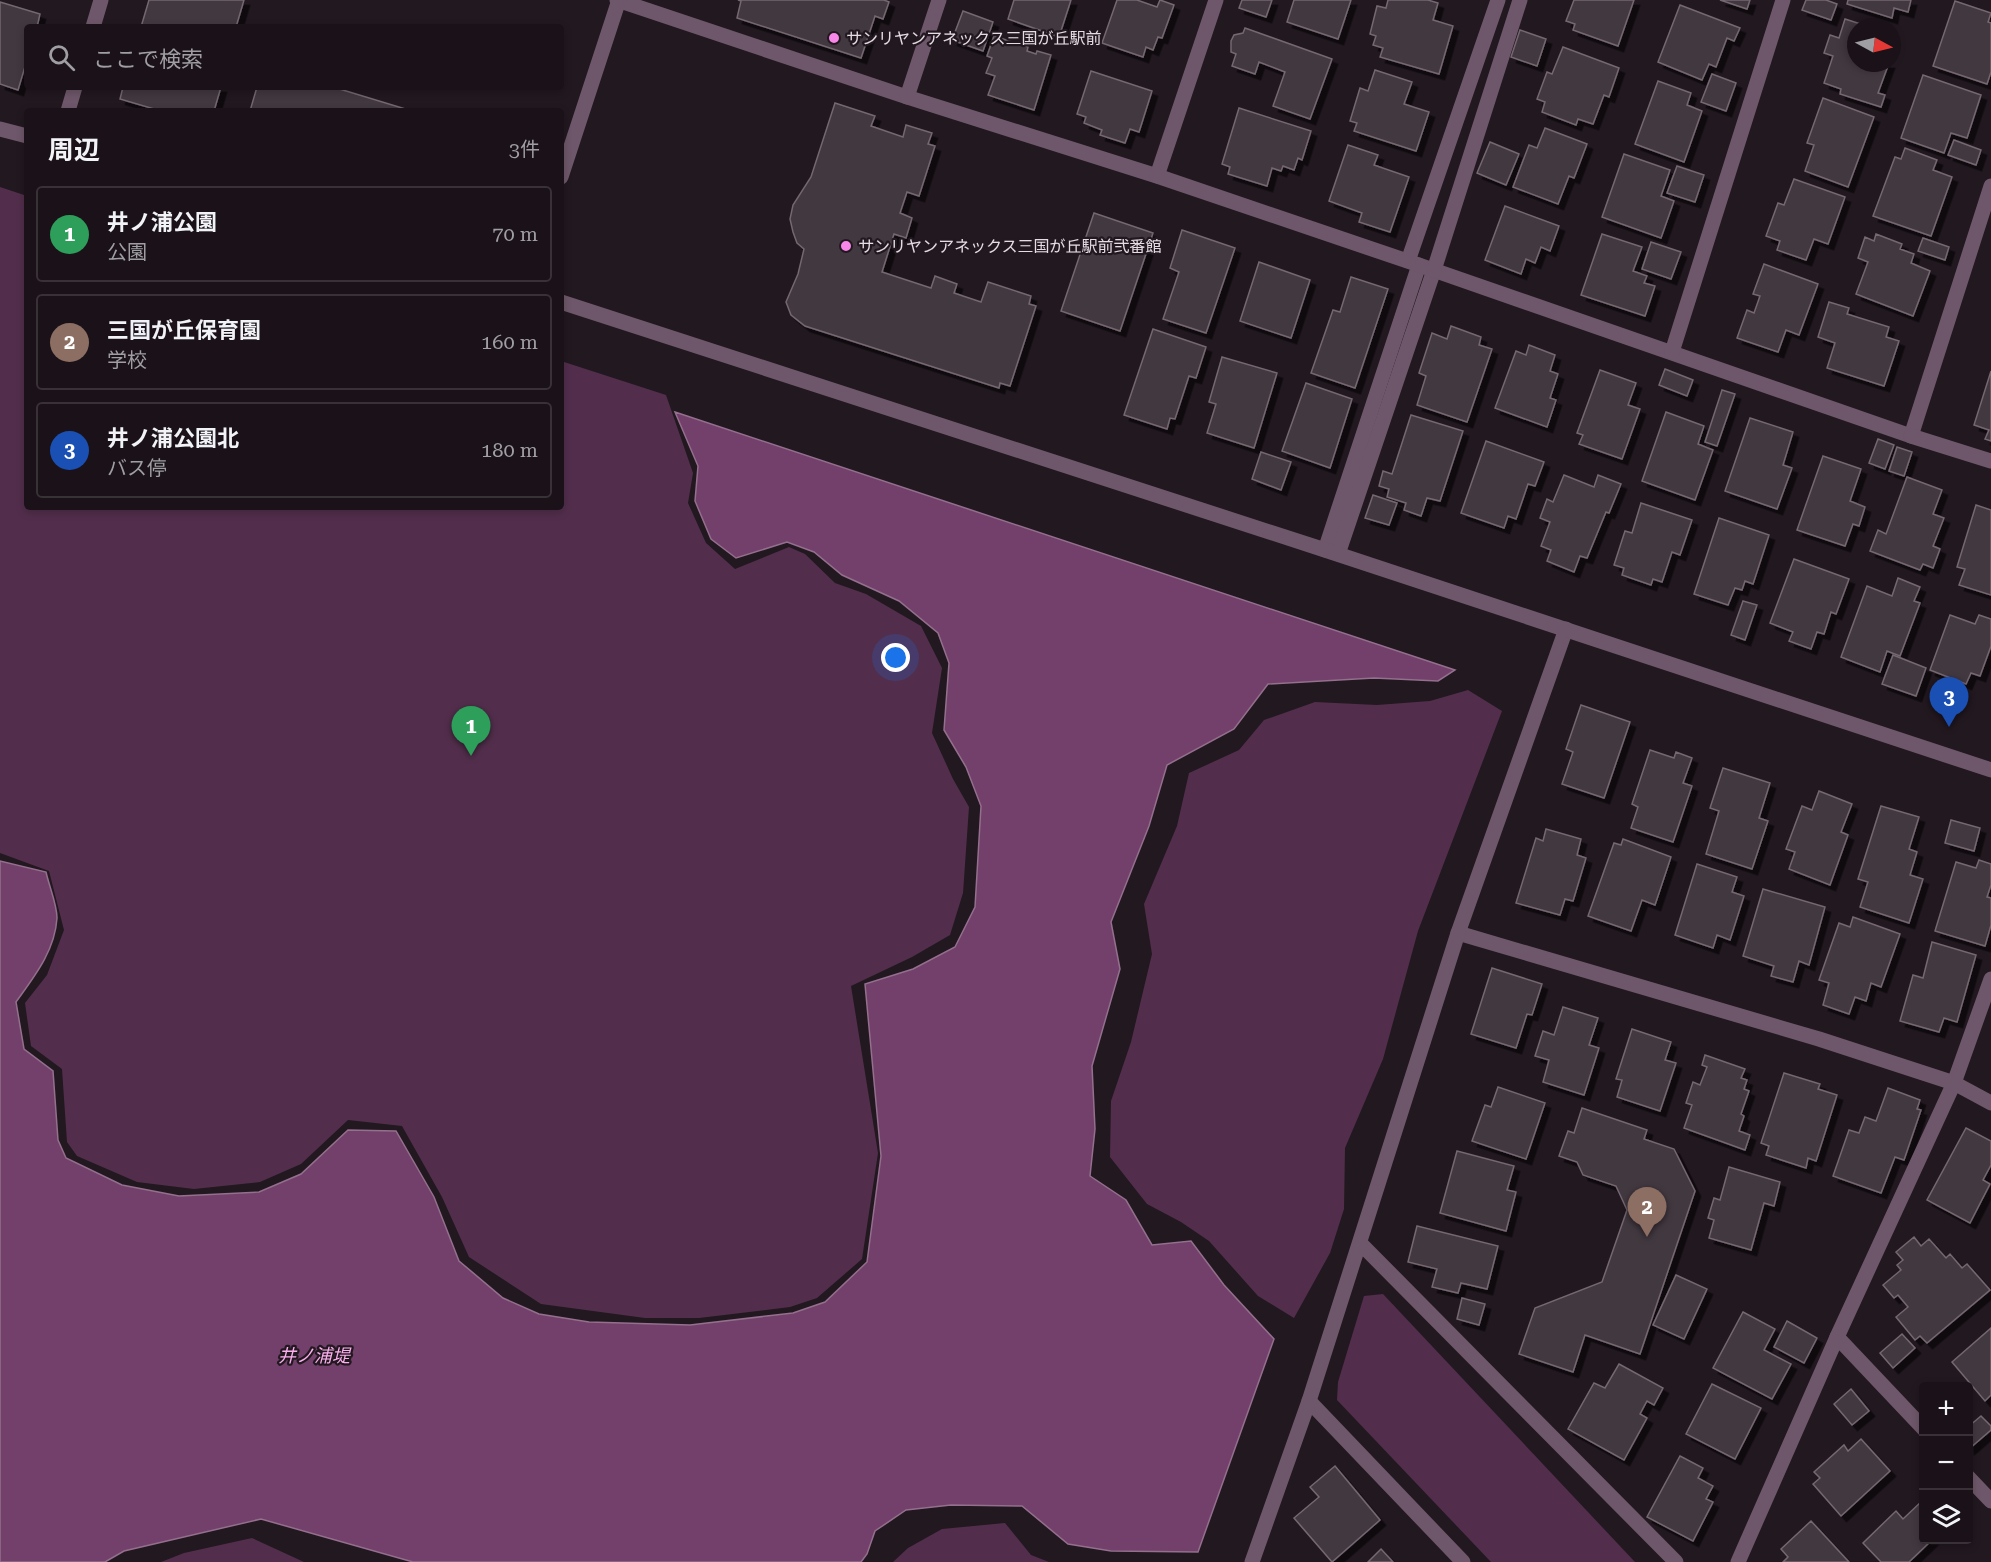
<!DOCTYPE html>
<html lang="ja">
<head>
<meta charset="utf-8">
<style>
  :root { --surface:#1a1218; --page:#272025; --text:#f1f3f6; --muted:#9f9ea2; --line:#383237; --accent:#8c9099 }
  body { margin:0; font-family:"Roboto Serif","Noto Sans JP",serif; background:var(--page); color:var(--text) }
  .controls { position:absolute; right:18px; bottom:18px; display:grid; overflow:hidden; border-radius:6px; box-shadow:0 3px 9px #0003 }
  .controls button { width:54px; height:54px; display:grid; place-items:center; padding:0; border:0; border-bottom:2px solid var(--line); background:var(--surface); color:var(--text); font:30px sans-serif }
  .compass { position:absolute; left:1847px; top:18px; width:54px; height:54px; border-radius:50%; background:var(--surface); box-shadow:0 3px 9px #0003; rotate:97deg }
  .you { position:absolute; left:896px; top:658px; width:21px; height:21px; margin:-15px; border:4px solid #fff; border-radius:50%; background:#1a73e8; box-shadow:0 0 0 9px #1a73e833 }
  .badge { display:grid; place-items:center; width:39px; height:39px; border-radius:50%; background:var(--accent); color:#fff; font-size:20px; font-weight:700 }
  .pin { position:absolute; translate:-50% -50px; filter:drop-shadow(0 2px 3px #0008) }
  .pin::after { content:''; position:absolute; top:32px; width:21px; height:18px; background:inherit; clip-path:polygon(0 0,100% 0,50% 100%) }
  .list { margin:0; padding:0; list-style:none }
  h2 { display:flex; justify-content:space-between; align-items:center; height:78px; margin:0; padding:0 24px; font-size:26px }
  h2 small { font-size:20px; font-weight:400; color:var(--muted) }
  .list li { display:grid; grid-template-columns:39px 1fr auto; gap:18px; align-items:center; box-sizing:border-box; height:96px; margin:0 12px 12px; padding:0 12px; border:2px solid var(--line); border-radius:6px }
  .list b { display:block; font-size:22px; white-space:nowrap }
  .list p { margin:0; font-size:20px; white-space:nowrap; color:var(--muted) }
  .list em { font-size:20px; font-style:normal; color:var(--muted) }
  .icon { flex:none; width:33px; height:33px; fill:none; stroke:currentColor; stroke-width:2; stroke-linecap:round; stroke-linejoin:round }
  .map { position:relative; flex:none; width:1991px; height:1562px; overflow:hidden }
  .search { position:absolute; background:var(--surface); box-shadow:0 3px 9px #0003; left:24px; top:24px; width:540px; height:66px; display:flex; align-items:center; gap:15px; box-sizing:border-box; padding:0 21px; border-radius:6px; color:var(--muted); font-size:22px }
  .panel { position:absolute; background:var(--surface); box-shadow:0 3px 9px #0003; left:24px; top:108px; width:540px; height:402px; border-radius:6px }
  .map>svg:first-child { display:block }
</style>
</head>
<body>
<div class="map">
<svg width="1991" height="1562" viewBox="0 0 1991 1562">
  <defs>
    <filter id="shadow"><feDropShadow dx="5.5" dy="5.5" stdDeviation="0" flood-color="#0009"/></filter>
  </defs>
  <rect width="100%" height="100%" fill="#221820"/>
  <g fill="#522e4c">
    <polygon points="0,187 27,196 27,507 561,507 561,361 666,395 693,473 688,503 706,543 735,569 789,547 805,554 835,583 866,594 921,626 942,668 932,733 953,779 969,807 963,893 950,935 912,957 851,986 878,1153 862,1259 817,1298 790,1307 699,1318 645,1318 541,1304 469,1257 442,1197 402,1126 348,1120 301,1164 260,1182 194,1189 137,1182 77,1156 67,1142 62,1069 31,1046 25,1003 47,975 64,930 49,871 0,853"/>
    <polygon points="1468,690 1502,711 1418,931 1383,1059 1345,1148 1344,1209 1330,1253 1294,1318 1258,1296 1209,1241 1181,1222 1147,1204 1110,1157 1111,1101 1131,1042 1152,954 1144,904 1177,826 1189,773 1239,750 1264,720 1315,702 1377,705 1430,701"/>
    <polygon points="1383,1294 1635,1562 1491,1562 1337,1400 1338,1382 1364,1296"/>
    <polygon points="1005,1523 1031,1555 1049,1562 893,1562 908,1548 942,1529"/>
    <polygon points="252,1538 304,1562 161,1562 184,1553"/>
  </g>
  <path fill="#72406a" stroke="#946f8e" stroke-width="1.5" d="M675 412 1455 670 1438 681 1374 678 1268 684 1234 729 1167 765 1149 826 1111 922 1120 969 1092 1066 1095 1129 1090 1176 1126 1200 1152 1245 1191 1241 1224 1285 1274 1339 1198 1552 1111 1551 1068 1544 1022 1506 951 1505 906 1510 875 1531 867 1554 861 1562H413L261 1519 124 1551 105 1562H0V861L46 872C49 886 57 904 57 918 55 951 34 977 16 1002L24 1049 53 1071 58 1140 66 1158 122 1185 179 1196 259 1192 301 1174 348 1130 396 1131 434 1197 459 1261 503 1298 539 1314 589 1322 690 1325 793 1313 825 1302 867 1262 881 1156 865 984 913 969 955 947 975 907 981 806 966 767 944 730 949 663 938 633 899 601 842 575 814 552 787 542 736 558 711 539 695 501 698 466Z"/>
  <g fill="#433740" stroke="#746771" stroke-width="1.5" filter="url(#shadow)">
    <polygon points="149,0 244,0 236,27 141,27"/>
    <polygon points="738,0 884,0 889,2 883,19 875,16 861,58 737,18 741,1"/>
    <polygon points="1014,0 1071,0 1059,37 1008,19"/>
    <polygon points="1117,0 1137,0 1157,7 1160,0 1174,5 1162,38 1158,37 1153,50 1146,47 1143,57 1102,43"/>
    <polygon points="1242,0 1272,0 1266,17 1239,8"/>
    <polygon points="1294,0 1351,0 1338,39 1287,22"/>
    <polygon points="1388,0 1428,0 1438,3 1433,20 1453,26 1439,74 1380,57 1383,48 1373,45 1376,36 1370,34 1377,6 1386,8"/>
    <polygon points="1574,0 1634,0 1618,46 1573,30 1575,24 1566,21"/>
    <polygon points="1720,0 1750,0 1747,9"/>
    <polygon points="1806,0 1826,0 1837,4 1831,20 1802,10"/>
    <polygon points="1848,0 1911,0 1908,12 1894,8 1892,18 1847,4"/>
    <polygon points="1955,1 1991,13 1988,22 1991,23 1991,72 1987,84 1933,66"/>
    <polygon points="0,2 40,14 37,27 27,27 27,60 18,90 0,84"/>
    <polygon points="1680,5 1740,28 1734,41 1727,38 1716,67 1709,64 1702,80 1658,62"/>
    <polygon points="963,11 993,22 983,51 952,40"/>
    <polygon points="1845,19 1870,27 1856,27 1856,63 1889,63 1878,93 1885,95 1881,107 1840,94 1841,89 1824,83 1833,56 1824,53 1830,35 1839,38"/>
    <polygon points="1245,28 1332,59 1310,119 1273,106 1285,72 1259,62 1255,74 1232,66 1236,54 1231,52 1231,41 1234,35 1243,33"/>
    <polygon points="1520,30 1546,39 1537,66 1511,57"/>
    <polygon points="994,36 1028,47 1027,51 1036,54 1037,51 1051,55 1034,110 988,95 995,76 986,73 992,58 987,56"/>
    <polygon points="1563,47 1619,68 1609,97 1604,95 1593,124 1578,119 1576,125 1542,112 1545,102 1537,99 1547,72 1552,74"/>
    <polygon points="1375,70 1412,82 1404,104 1429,112 1416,151 1354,131 1357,123 1350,121 1360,88 1368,91"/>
    <polygon points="1091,71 1152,91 1139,132 1130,129 1125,143 1100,135 1102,130 1084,123 1086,117 1077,114"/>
    <polygon points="1712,74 1736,83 1726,111 1701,102"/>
    <polygon points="1923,75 1981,95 1967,138 1951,133 1944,153 1901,138"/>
    <polygon points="1658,81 1691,93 1687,105 1702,111 1684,162 1635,144"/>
    <polygon points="123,87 221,87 214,111 161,111 120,99"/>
    <polygon points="257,87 333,87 412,111 250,111"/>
    <polygon points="1823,98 1874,117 1848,187 1805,171 1814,145 1807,143"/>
    <polygon points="835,103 875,116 871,126 903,137 906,125 932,133 928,144 935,146 919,196 907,192 900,213 912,218 906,238 894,234 882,272 931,288 935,276 957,284 954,293 981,302 988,282 1031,296 1029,304 1036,306 1010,386 1000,383 999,388 805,326 791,315 786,302 798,274 804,249 797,243 793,232 790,219 793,205 811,177"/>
    <polygon points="1239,108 1311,131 1302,160 1298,158 1294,170 1283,166 1281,171 1272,168 1267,186 1228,174 1230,167 1222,164"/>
    <polygon points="1545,128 1587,144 1574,178 1569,176 1558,204 1513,187 1529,145 1537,148"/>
    <polygon points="1954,140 1981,150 1976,165 1948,155"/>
    <polygon points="1490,142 1519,154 1506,185 1477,173"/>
    <polygon points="1348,145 1378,155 1374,165 1409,177 1390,232 1359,222 1362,213 1329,201"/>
    <polygon points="1905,148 1937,160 1933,170 1952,177 1931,236 1873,216 1895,157 1901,159"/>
    <polygon points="1624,154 1670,170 1661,196 1674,201 1661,238 1602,217"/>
    <polygon points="1677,166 1704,175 1695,202 1667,193"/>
    <polygon points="1794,179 1845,197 1828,244 1814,239 1806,260 1777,250 1780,241 1766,236 1778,203 1784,205"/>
    <polygon points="1505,206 1559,226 1550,251 1541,247 1535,263 1526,259 1521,274 1485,260"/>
    <polygon points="1094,213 1153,233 1120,331 1061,311"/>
    <polygon points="1182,230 1235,248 1206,333 1163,319 1179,272 1170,268"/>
    <polygon points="1602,234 1642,247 1633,271 1647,276 1644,283 1655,286 1645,316 1581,295"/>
    <polygon points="1876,234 1902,244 1900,249 1914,254 1911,263 1930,271 1913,316 1856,294 1868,262 1858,258 1865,237 1874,241"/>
    <polygon points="1923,238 1949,247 1945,260 1918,251"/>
    <polygon points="1651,242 1681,252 1671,279 1642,269"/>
    <polygon points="1259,262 1310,280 1291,338 1240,321"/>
    <polygon points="1764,264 1818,284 1799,335 1786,330 1778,352 1737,338 1747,310 1754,313 1760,296 1753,294"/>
    <polygon points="1351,277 1388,289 1355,388 1311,373 1333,310 1340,312"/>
    <polygon points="1829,302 1849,308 1847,314 1889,327 1886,337 1899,341 1884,386 1827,368 1835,343 1818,337"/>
    <polygon points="1451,326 1481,337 1479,345 1492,349 1467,422 1417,405 1426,376 1419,373 1432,333 1447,339"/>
    <polygon points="1153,329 1206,347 1196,378 1189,376 1175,419 1170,418 1167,429 1124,415"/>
    <polygon points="1529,345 1555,355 1550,371 1558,374 1550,398 1556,400 1547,427 1495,408 1516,351 1526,355"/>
    <polygon points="1222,357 1277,373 1254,448 1207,433 1216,404 1209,402"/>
    <polygon points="1665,369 1693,380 1687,396 1659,385"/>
    <polygon points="1600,370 1636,383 1628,405 1640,409 1622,459 1579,444 1583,435 1577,433"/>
    <polygon points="1991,371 1991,441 1985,439 1989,430 1974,425"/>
    <polygon points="1306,383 1352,399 1330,468 1282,451"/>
    <polygon points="1722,390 1735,394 1717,446 1705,442"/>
    <polygon points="1666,412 1704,426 1698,444 1713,450 1695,500 1642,481"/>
    <polygon points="1411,415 1463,431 1440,501 1427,498 1421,516 1404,510 1406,503 1387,497 1389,489 1379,486 1383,471 1392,474"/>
    <polygon points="1750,418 1793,432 1783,465 1792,468 1777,509 1725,491"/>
    <polygon points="1878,439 1894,445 1885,469 1869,463"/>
    <polygon points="1486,441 1544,462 1535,486 1528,484 1516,519 1508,516 1504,528 1461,513"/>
    <polygon points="1897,447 1912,452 1904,476 1889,471"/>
    <polygon points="1261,452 1291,462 1281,490 1252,479"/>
    <polygon points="1823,456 1861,469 1850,501 1865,507 1859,526 1853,524 1845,546 1797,530"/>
    <polygon points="1564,475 1594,487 1598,475 1621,484 1609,513 1606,512 1587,558 1580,556 1574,572 1547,561 1551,550 1541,546 1550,522 1540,518 1547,499 1553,502"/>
    <polygon points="1907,477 1942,490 1933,514 1944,518 1933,546 1940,549 1933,568 1923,564 1920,570 1870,551 1878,530 1886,534"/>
    <polygon points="1373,495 1397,503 1389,525 1365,518"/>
    <polygon points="1641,503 1692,520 1680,555 1672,552 1662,582 1653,579 1651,585 1622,575 1624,568 1614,565 1625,531 1632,533"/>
    <polygon points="1976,505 1991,510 1991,595 1959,585 1965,569 1957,567"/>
    <polygon points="1719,518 1769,535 1753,584 1745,581 1742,590 1735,588 1728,605 1694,594"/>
    <polygon points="1794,559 1849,579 1836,614 1831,612 1824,634 1817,632 1811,649 1789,641 1793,632 1770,623"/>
    <polygon points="1898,578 1920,587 1914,601 1920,603 1900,656 1887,651 1880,672 1841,657 1867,586 1892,596"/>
    <polygon points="1743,601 1757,605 1745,640 1731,635"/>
    <polygon points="1950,615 1975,624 1979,615 1991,619 1991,646 1980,676 1971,673 1966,684 1930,670"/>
    <polygon points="1893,655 1926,668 1916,696 1882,684"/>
    <polygon points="1581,705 1630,722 1604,798 1562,784 1573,752 1566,749"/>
    <polygon points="1650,750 1674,758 1676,752 1692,758 1683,783 1692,786 1673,842 1631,828 1638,807 1632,804"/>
    <polygon points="1723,768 1770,783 1759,818 1768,821 1752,869 1706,854 1719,811 1710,808"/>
    <polygon points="1819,791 1852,804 1841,832 1848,835 1830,885 1789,869 1795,852 1786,849 1802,806 1812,810"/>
    <polygon points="1881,806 1919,817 1909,849 1917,852 1910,875 1923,879 1909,923 1860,907 1868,882 1858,879"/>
    <polygon points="1951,820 1980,828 1974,851 1945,843"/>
    <polygon points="1546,829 1581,839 1577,855 1586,858 1573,901 1565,899 1560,915 1516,903 1536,838 1543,841"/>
    <polygon points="1623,839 1671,857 1655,905 1642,900 1631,931 1588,916 1614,843 1621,845"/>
    <polygon points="1979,860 1991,864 1991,885 1987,897 1991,898 1991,925 1985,946 1935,931 1956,862 1976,868"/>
    <polygon points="1697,864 1737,877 1732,892 1744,896 1730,940 1717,935 1713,948 1675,935"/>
    <polygon points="1763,889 1825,907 1809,965 1799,961 1793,982 1771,976 1774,966 1743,956"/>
    <polygon points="1853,917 1900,934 1881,987 1871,983 1866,1001 1855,997 1849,1014 1823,1005 1829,983 1819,980 1839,923 1850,927"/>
    <polygon points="1932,942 1976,955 1957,1022 1944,1018 1939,1032 1900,1021 1913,975 1923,978"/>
    <polygon points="1492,968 1542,984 1532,1015 1527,1014 1516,1048 1471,1034"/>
    <polygon points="1563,1007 1598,1018 1589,1045 1599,1048 1584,1095 1543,1082 1549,1060 1535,1056 1543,1031 1554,1035"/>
    <polygon points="1632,1029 1671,1042 1665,1060 1676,1063 1660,1111 1617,1097 1622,1080 1616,1079"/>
    <polygon points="1705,1055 1745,1069 1741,1078 1747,1080 1744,1089 1749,1091 1741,1114 1744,1116 1739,1131 1750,1135 1745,1150 1684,1128 1692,1105 1686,1103 1693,1082 1700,1085 1707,1067 1702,1065"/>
    <polygon points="1784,1073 1820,1084 1818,1089 1837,1095 1816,1161 1808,1158 1806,1168 1766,1155 1769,1146 1761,1143"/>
    <polygon points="1498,1087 1545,1103 1526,1159 1472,1141 1485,1105 1491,1107"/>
    <polygon points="1888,1088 1920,1100 1917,1109 1921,1110 1904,1160 1895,1157 1881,1193 1833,1176 1849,1130 1859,1133 1865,1117 1876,1121"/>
    <polygon points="1582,1108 1647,1130 1644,1139 1674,1149 1695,1191 1640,1354 1585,1335 1573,1372 1519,1354 1535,1308 1602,1282 1627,1210 1616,1186 1583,1175 1577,1162 1559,1156 1568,1131 1574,1133"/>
    <polygon points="1966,1128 1991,1141 1991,1165 1983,1180 1990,1184 1970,1223 1927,1200"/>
    <polygon points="1457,1151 1514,1166 1507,1190 1516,1192 1506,1231 1440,1213"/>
    <polygon points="1729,1167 1780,1182 1774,1206 1764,1203 1751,1250 1709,1238 1714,1220 1708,1218 1714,1198 1720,1200"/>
    <polygon points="1417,1226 1498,1246 1487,1289 1461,1283 1458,1293 1432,1287 1437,1269 1408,1262"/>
    <polygon points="1914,1237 1921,1246 1929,1239 1946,1258 1950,1254 1962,1268 1967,1264 1990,1290 1927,1343 1920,1336 1915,1340 1896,1317 1908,1307 1898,1295 1894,1298 1883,1285 1901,1270 1897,1265 1903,1260 1896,1252"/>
    <polygon points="1676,1275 1707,1289 1684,1339 1653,1325"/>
    <polygon points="1462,1298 1485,1304 1479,1325 1457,1319"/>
    <polygon points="1743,1312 1775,1329 1764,1350 1791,1364 1772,1399 1713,1368"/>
    <polygon points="1787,1321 1817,1338 1804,1363 1774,1347"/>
    <polygon points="1991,1328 1991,1395 1985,1401 1952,1362"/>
    <polygon points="1902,1334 1915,1348 1893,1368 1880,1353"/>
    <polygon points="1619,1364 1663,1388 1654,1405 1647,1401 1640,1414 1647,1418 1624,1460 1568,1429 1594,1383 1605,1388"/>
    <polygon points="1712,1384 1761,1408 1735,1459 1686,1434"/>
    <polygon points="1851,1389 1869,1411 1852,1425 1834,1404"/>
    <polygon points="1981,1416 1991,1426 1991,1430 1969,1449 1968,1427"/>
    <polygon points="1861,1439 1890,1471 1841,1516 1813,1484 1820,1478 1814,1472 1844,1445 1848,1451"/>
    <polygon points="1680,1456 1703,1468 1698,1478 1713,1486 1706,1499 1713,1502 1693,1541 1647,1517"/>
    <polygon points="1335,1466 1380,1520 1332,1562 1294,1518 1319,1497 1310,1487"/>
    <polygon points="1921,1502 1924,1504 1924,1540 1932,1540 1909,1562 1881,1562 1863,1543 1896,1511 1903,1519"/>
    <polygon points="1811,1521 1849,1562 1783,1562 1788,1557 1781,1549"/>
    <polygon points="1381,1549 1393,1562 1368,1562"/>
  </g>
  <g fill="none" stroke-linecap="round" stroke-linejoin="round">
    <g stroke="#6e576a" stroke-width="15">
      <polyline points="1325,550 1419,265"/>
      <polyline points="1338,554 1434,270"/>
      <polyline points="1837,1337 1954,1083 1991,979"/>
    </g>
    <g stroke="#6e576a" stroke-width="15">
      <polyline points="617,0 907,97 1157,176 1419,265 1911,436 1991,186"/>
      <polyline points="93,27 101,0"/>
      <polyline points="907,97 939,0"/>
      <polyline points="68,111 75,87"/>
      <polyline points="1157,176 1216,0"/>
      <polyline points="1408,261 1498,0"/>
      <polyline points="1434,270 1520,0"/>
      <polyline points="1672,352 1783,0"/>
      <polyline points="1911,436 1991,461"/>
      <polyline points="1458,933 1819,1039 1954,1083 1991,1103"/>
      <polyline points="1360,1243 1676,1562"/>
      <polyline points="1309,1401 1463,1562"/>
      <polyline points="1968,1477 1991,1501"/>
      <polyline points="1252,1562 1309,1401 1458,933 1566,629"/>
      <polyline points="1738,1562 1837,1337 1924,1429"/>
    </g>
    <g stroke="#6e576a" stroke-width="15">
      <polyline points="0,129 27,136"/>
      <polyline points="561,177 619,0"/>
      <polyline points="561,302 1325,550 1991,770"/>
    </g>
  </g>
  <g fill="#f987e9" stroke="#221820" stroke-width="2">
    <circle cx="834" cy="38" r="6"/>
    <circle cx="846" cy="246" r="6"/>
  </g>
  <g text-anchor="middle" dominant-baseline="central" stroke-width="4.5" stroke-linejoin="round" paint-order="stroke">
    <g font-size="16" fill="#e5dde3" stroke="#221820" text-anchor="start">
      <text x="846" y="38">サンリヤンアネックス三国が丘駅前</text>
      <text x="858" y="246">サンリヤンアネックス三国が丘駅前弐番館</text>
    </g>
    <g font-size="18" font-style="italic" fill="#fcafef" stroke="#221820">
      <text x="314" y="1355">井ノ浦堤</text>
    </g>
  </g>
</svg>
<div class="controls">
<button>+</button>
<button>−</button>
<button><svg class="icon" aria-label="layers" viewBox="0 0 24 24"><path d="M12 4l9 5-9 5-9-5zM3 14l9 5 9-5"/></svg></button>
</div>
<svg class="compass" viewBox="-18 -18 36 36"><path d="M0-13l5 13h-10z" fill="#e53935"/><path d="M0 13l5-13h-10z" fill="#9f9ea2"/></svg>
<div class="you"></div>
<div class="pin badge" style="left:471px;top:756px;background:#2e9e5b">1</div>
<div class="pin badge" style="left:1647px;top:1237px;background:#8d6e63">2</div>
<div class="pin badge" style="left:1949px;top:727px;background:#1a4fb4">3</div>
<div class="search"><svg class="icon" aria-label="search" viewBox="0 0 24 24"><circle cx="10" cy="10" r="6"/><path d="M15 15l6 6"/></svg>ここで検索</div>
<section class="panel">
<h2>周辺<small>3件</small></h2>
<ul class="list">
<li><span class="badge" style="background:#2e9e5b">1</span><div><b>井ノ浦公園</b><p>公園</p></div><em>70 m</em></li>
<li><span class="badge" style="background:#8d6e63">2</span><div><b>三国が丘保育園</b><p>学校</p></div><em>160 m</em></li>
<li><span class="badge" style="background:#1a4fb4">3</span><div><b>井ノ浦公園北</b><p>バス停</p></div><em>180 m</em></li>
</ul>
</section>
</div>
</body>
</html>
